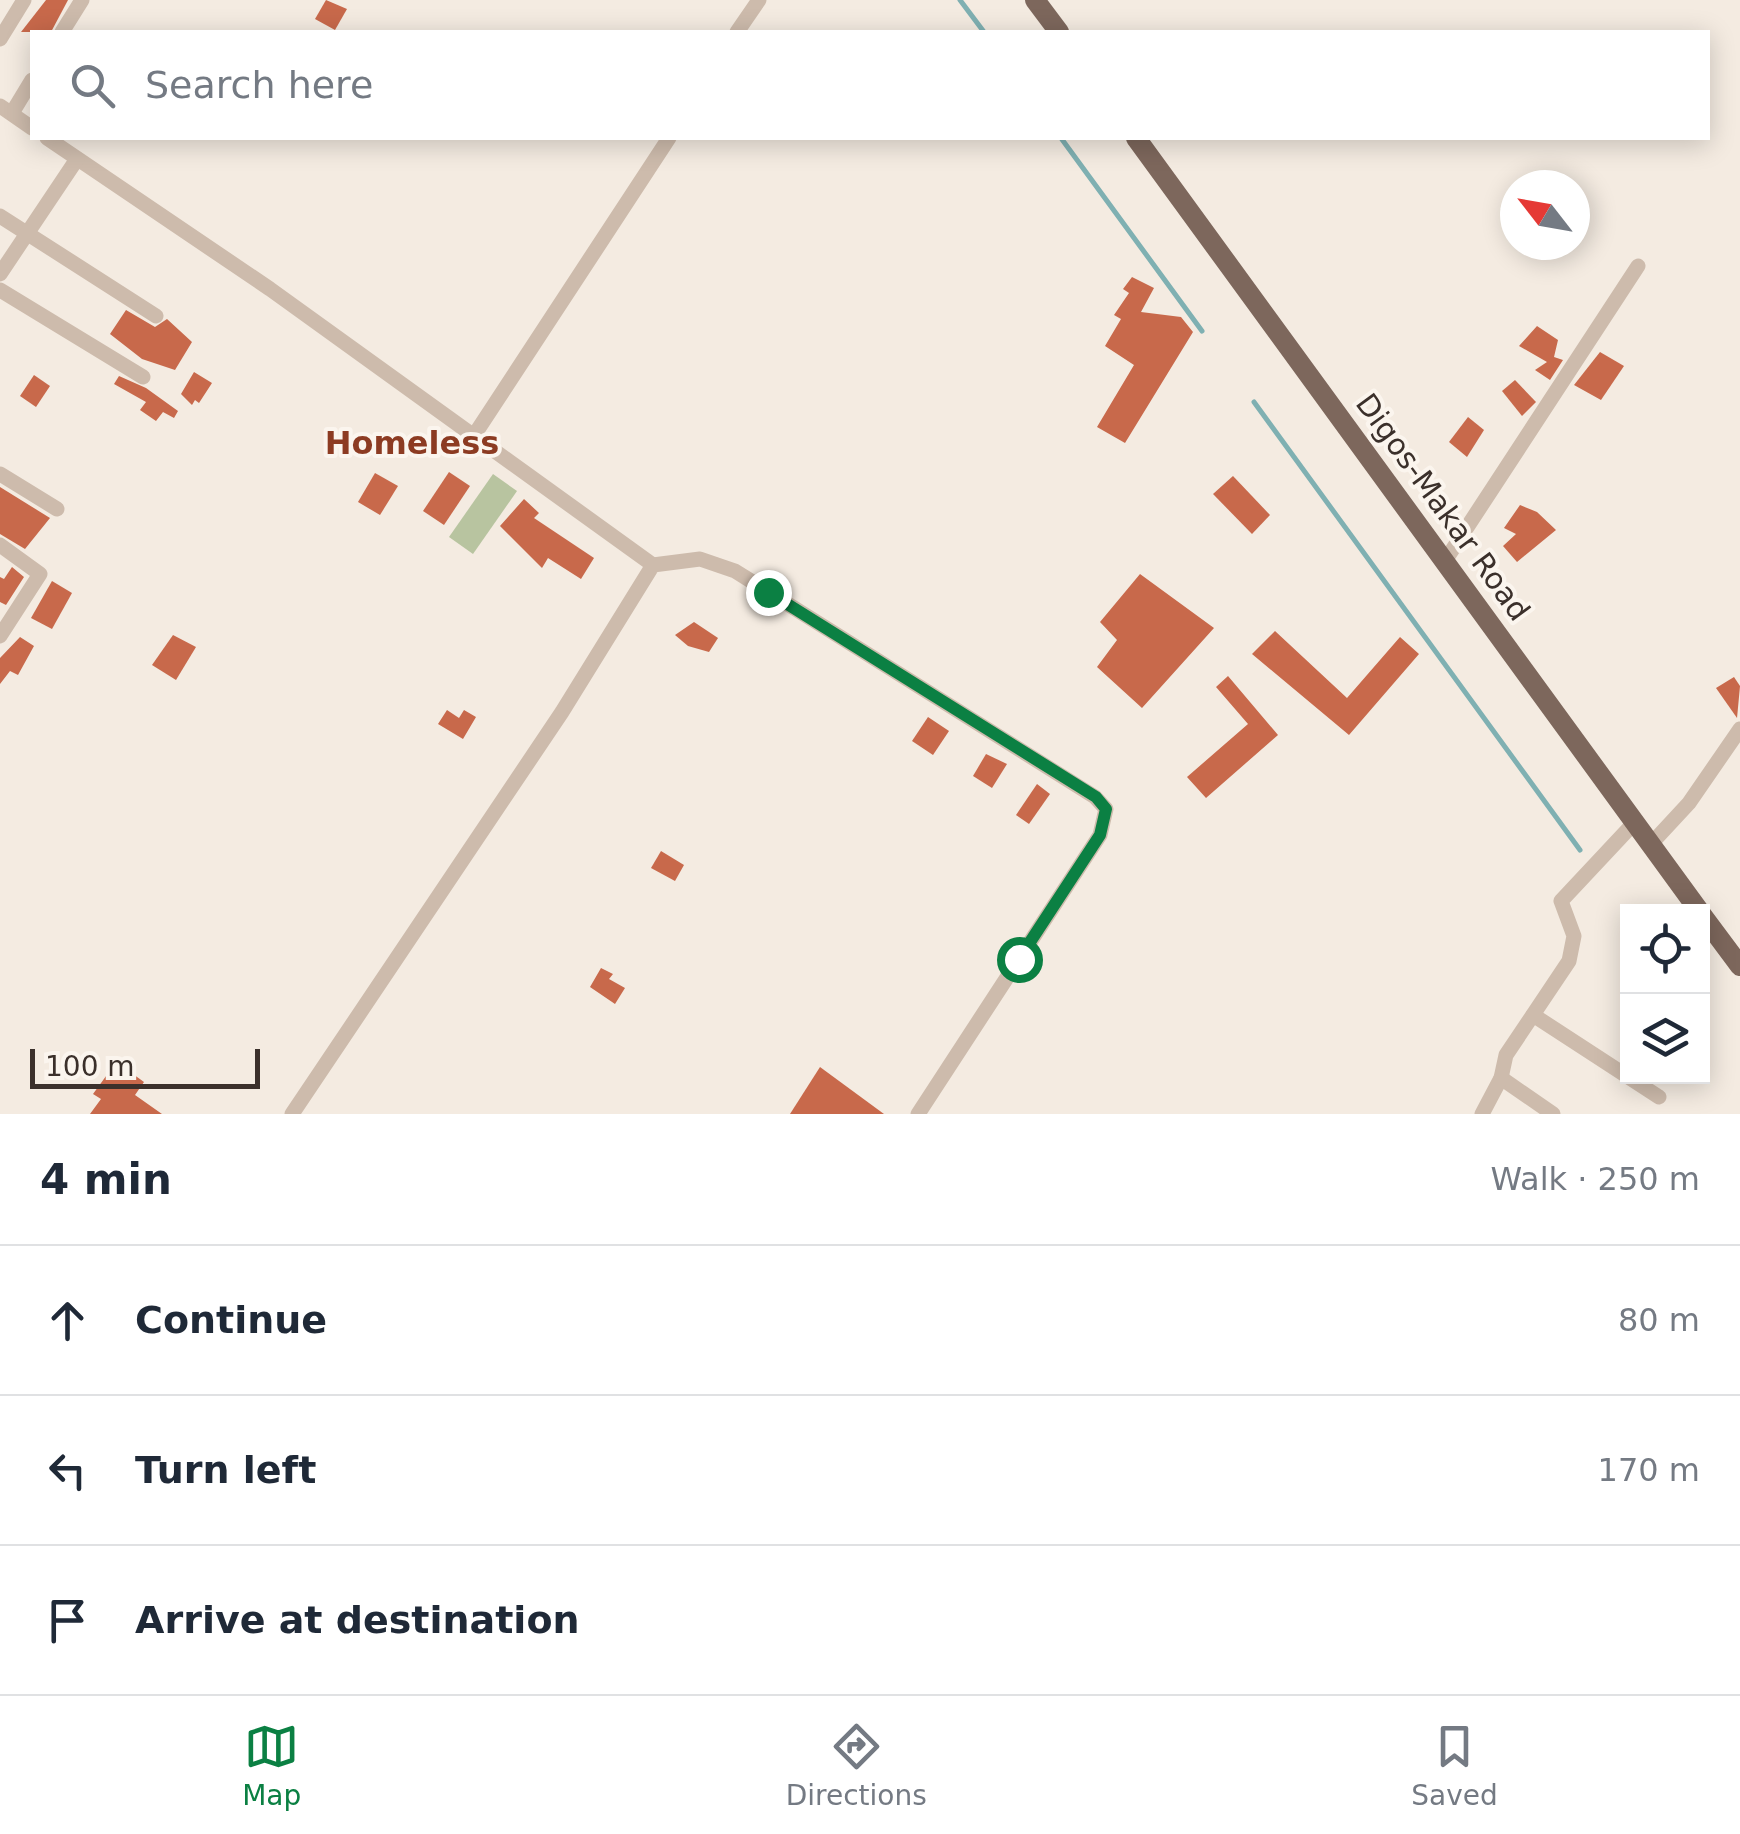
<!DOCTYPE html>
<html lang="en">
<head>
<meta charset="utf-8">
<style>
  :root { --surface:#fff; --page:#f2f2f3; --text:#1f2937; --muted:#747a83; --line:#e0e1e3; --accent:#0b8043 }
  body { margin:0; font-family:"DejaVu Sans",sans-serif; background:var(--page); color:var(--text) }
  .controls { position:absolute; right:30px; bottom:30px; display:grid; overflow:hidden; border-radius:0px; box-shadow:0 5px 25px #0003 }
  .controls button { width:90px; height:90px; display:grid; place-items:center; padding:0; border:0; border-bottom:2px solid var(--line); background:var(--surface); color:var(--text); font:50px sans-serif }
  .compass { position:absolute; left:1500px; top:170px; width:90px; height:90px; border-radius:50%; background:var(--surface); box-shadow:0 5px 25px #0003; rotate:301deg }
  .scale { position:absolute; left:30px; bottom:25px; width:230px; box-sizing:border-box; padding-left:10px; border:5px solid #3b302b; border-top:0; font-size:28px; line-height:35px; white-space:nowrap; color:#3b302b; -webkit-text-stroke:8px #fbf5ee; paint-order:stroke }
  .stop { position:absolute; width:30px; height:30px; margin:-22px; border:8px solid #0b8043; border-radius:50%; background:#fff }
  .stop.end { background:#0b8043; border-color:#fff; box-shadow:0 2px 10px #0008 }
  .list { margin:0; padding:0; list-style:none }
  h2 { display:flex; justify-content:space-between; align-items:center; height:130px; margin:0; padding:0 40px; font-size:42px }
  h2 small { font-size:32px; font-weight:400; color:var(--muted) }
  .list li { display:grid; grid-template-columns:65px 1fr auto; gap:30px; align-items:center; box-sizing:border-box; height:150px; padding:0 40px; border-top:2px solid var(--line) }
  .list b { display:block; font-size:38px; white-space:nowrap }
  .list em { font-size:32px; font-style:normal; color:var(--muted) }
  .icon { flex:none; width:55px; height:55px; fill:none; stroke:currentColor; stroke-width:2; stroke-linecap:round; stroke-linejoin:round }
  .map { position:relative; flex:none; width:1740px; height:1114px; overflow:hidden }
  .search { position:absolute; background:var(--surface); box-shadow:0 5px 25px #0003; left:30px; right:30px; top:30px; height:110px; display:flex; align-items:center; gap:25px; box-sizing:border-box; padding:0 35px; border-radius:0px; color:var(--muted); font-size:38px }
  .sheet { height:580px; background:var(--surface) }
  nav { display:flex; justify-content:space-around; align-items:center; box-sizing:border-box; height:140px; border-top:2px solid var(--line); background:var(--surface); font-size:28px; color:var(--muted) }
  nav a { display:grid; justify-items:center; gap:5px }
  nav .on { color:var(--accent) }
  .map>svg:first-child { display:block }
</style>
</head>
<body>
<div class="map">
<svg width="1740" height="1114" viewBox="0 0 1740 1114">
  <rect width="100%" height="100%" fill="#f4ebe1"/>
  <polygon fill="#b8c4a0" points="493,474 517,491 473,554 449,537"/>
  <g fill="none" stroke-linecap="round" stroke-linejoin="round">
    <g stroke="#7fb0b2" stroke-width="5">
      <polyline points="960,0 984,32"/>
      <polyline points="1061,138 1202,331"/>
      <polyline points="1254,402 1580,850"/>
    </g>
  </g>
  <g fill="#c8694b">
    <polygon points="46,0 68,0 51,32 21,32"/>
    <polygon points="326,0 347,9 335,30 315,19"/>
    <polygon points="1132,277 1154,288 1141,312 1181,317 1193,332 1125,443 1097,427 1134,365 1105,346 1121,319 1114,315 1129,293 1123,289"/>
    <polygon points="126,310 155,327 167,319 192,342 175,370 142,359 110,334"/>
    <polygon points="1537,326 1558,340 1554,357 1563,360 1550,380 1535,370 1547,362 1519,346"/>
    <polygon points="1600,352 1624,366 1601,400 1574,385"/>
    <polygon points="194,372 212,383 199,403 195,400 192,405 181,394"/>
    <polygon points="34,375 50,386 36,407 20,396"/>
    <polygon points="119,376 146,388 178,411 174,418 163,412 156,421 140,410 146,402 114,384"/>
    <polygon points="1515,380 1536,402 1522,416 1502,391"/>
    <polygon points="1468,417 1484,430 1467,457 1449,442"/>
    <polygon points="449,472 470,486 444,525 423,511"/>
    <polygon points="375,473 398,486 380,515 358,502"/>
    <polygon points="1233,476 1270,515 1252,534 1213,494"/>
    <polygon points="0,487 50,518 25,549 0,534"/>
    <polygon points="524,499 539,513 534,518 594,558 581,579 548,558 542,568 500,526"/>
    <polygon points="1520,505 1537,512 1556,530 1517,562 1503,546 1516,534 1504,528"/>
    <polygon points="12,567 24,577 6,605 0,602 0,577 4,579"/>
    <polygon points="1140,574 1214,628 1142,708 1097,667 1117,640 1100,622"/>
    <polygon points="52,581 72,593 52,629 31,618"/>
    <polygon points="694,622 718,638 709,652 688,646 675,635"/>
    <polygon points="1275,631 1347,698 1400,637 1419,654 1349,735 1252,654"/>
    <polygon points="173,635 196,647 176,680 152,665"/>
    <polygon points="20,637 34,646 18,675 10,671 0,684 0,658"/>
    <polygon points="1228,676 1278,735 1206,798 1187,777 1248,724 1216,687"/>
    <polygon points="1734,677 1740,686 1737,718 1716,688"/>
    <polygon points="447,710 459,718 464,710 476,717 463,739 438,724"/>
    <polygon points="928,717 949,731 933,755 912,741"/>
    <polygon points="986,754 1007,764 992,788 973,776"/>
    <polygon points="1037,784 1050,794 1029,824 1016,815"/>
    <polygon points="661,851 684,865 675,881 651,868"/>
    <polygon points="601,968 613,974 609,979 625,988 615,1004 590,987"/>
    <polygon points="820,1067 884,1114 790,1114"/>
    <polygon points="126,1069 144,1082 135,1095 162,1114 90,1114 101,1099 93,1094 109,1072 119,1079"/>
  </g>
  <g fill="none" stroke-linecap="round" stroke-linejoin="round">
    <g stroke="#cdbbac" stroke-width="15">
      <polyline points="62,32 82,0"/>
      <polyline points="737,32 759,0"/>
      <polyline points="0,39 24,0"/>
      <polyline points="0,106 32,128"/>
      <polyline points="12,113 32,80"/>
      <polyline points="47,138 270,289 653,565"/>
      <polyline points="0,216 156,316"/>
      <polyline points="0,274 77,159"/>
      <polyline points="0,290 143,377"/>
      <polyline points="473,437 669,138"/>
      <polyline points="0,474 57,509"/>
      <polyline points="0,545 40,574 0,636"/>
      <polyline points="1445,561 1638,266"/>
      <polyline points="1651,844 1689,803 1740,729"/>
      <polyline points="1533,1015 1659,1097"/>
      <polyline points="1501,1078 1553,1114"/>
      <polyline points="292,1114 562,712 653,565 700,559 735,571 1095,797 1106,809 1100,835 918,1114"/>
      <polyline points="1482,1114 1501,1078 1506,1055 1569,961 1574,936 1561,901 1635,822"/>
    </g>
    <g stroke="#7d675c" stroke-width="20">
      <polyline points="1035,0 1059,32"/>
      <polyline points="1136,138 1700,912"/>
      <polyline points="1702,915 1740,966"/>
    </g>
  </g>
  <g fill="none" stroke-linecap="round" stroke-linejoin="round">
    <polyline stroke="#0b8043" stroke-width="12" points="768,592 1096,797 1106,809 1100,835 1019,959"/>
  </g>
  <g text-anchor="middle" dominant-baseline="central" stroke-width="8" stroke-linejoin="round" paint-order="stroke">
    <g font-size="30" fill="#3b302b" stroke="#fbf5ee">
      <text transform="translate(1443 507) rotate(54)">Digos-Makar Road</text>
    </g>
    <g font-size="32" font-weight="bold" fill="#8c3b22" stroke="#fbf5ee">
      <text x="412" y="443">Homeless</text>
    </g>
  </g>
</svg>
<div class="controls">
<button><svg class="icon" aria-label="locate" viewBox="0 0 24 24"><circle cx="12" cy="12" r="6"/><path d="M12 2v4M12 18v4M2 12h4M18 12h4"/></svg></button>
<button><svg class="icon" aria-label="layers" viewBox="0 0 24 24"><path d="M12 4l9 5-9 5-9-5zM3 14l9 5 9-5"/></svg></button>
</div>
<svg class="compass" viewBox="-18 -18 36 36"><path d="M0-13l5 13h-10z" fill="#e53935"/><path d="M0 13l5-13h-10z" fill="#747a83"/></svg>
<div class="scale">100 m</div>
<div class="stop" style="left:1019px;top:959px"></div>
<div class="stop end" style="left:768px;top:592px"></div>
<div class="search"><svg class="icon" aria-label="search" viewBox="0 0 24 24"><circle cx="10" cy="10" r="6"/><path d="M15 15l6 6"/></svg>Search here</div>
</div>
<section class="sheet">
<h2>4 min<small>Walk · 250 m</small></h2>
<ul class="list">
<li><svg class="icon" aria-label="ahead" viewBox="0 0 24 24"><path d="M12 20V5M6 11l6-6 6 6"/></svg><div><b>Continue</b></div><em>80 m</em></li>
<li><svg class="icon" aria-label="left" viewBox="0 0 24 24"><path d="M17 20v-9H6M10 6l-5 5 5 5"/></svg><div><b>Turn left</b></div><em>170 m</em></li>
<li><svg class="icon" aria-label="arrive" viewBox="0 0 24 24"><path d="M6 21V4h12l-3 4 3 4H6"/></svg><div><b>Arrive at destination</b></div></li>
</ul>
</section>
<nav>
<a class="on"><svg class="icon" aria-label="map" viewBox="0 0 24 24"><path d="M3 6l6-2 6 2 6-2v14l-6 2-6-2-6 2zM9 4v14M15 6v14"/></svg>Map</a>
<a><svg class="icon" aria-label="directions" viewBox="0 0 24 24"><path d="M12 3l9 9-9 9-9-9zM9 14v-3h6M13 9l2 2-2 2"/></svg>Directions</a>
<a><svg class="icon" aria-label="saved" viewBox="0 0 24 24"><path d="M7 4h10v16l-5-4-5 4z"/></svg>Saved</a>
</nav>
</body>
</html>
